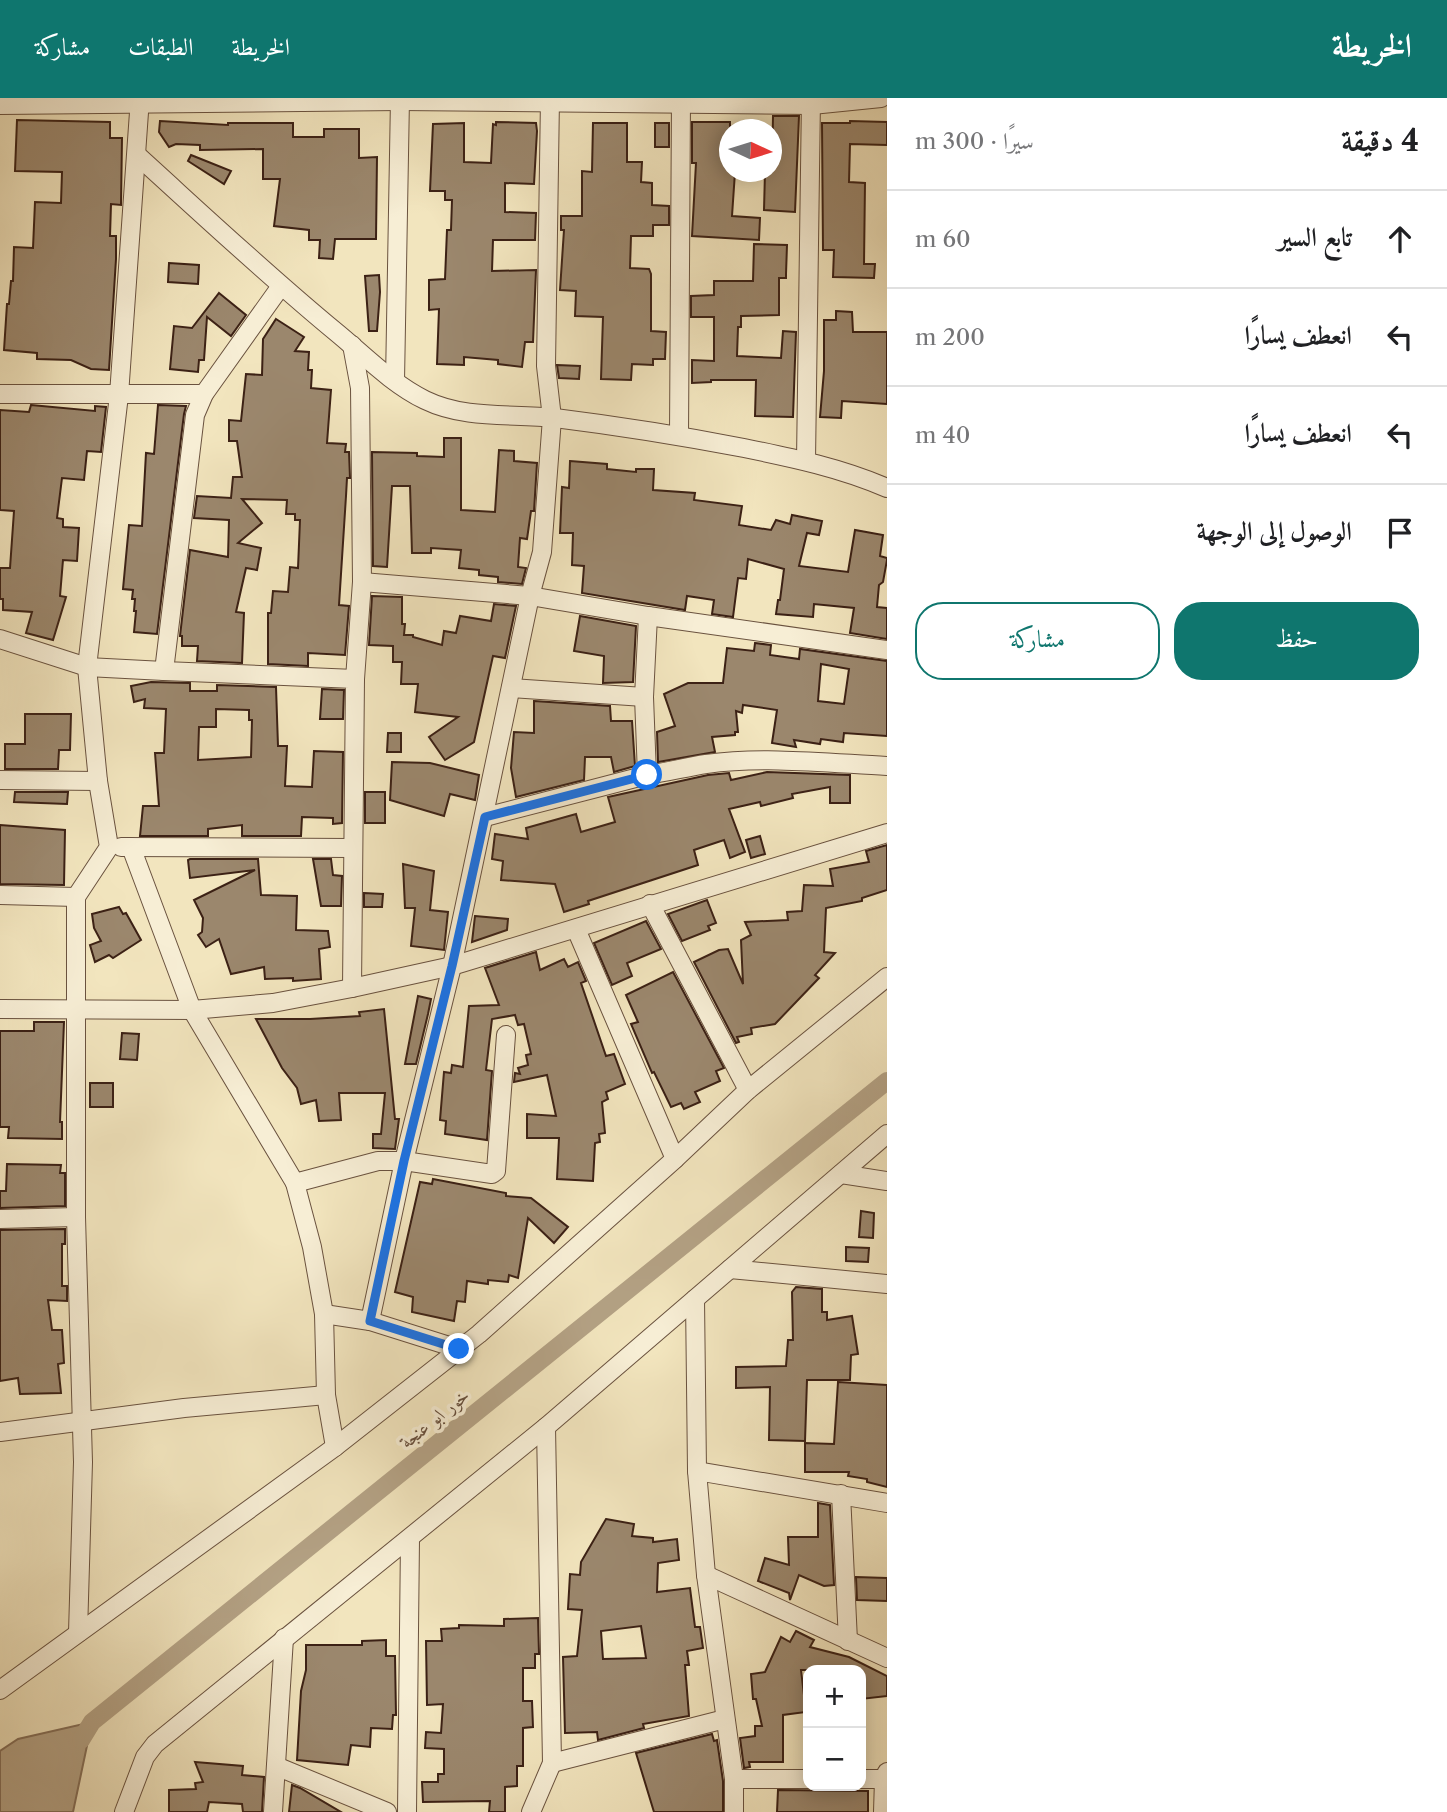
<!DOCTYPE html>
<html lang="ar">
<head>
<meta charset="utf-8">
<style>
  :root { --surface:#fff; --page:#f6f6f6; --text:#202124; --muted:#757577; --line:#e0e0e0; --accent:#0f766e }
  body { margin:0; font-family:"Libre Caslon Text",Amiri,serif; background:var(--page); color:var(--text); direction:rtl }
  .controls { position:absolute; right:21px; bottom:21px; display:grid; overflow:hidden; border-radius:14px; box-shadow:0 4px 18px #0003 }
  .controls button { width:63px; height:63px; display:grid; place-items:center; padding:0; border:0; border-bottom:2px solid var(--line); background:var(--surface); color:var(--text); font:35px sans-serif }
  .compass { position:absolute; left:719px; top:21px; width:63px; height:63px; border-radius:50%; background:var(--surface); box-shadow:0 4px 18px #0003; rotate:94deg }
  .stop { position:absolute; width:21px; height:21px; margin:-16px; border:5px solid #1a73e8; border-radius:50%; background:#fff }
  .stop.end { background:#1a73e8; border-color:#fff; box-shadow:0 2px 7px #0008 }
  .list { margin:0; padding:0; list-style:none }
  h2 { display:flex; justify-content:space-between; align-items:center; height:91px; margin:0; padding:0 28px; font-size:30px }
  h2 small { font-size:23px; font-weight:400; color:var(--muted) }
  .list li { display:grid; grid-template-columns:46px 1fr auto; gap:21px; align-items:center; box-sizing:border-box; height:98px; padding:0 28px; border-top:2px solid var(--line) }
  .list b { display:block; font-size:26px; white-space:nowrap }
  .list em { font-size:23px; font-style:normal; color:var(--muted) }
  .actions { display:flex; gap:14px; padding:21px 28px }
  .actions a { flex:1; padding:16px 0; border:2px solid var(--accent); border-radius:28px; text-align:center; font-size:24px; color:var(--accent) }
  .actions .main { background:var(--accent); color:#fff }
  .icon { flex:none; width:38px; height:38px; fill:none; stroke:currentColor; stroke-width:2; stroke-linecap:round; stroke-linejoin:round }
  .map { position:relative; flex:none; width:887px; height:1714px; overflow:hidden; direction:ltr }
  header { display:flex; align-items:center; gap:42px; box-sizing:border-box; height:98px; padding:0 35px; background:var(--accent); color:#fff }
  header strong { font-size:33px }
  nav { display:flex; gap:38px; margin-inline-start:auto; font-size:24px }
  main { display:flex }
  aside { flex:1; background:var(--surface) }
  .map>svg:first-child { display:block }
</style>
</head>
<body>
<header>
<strong>الخريطة</strong>
<nav><a>الخريطة</a><a>الطبقات</a><a>مشاركة</a></nav>
</header>
<main>
<aside>
<h2>4 دقيقة<small>سيرًا · 300 m</small></h2>
<ul class="list">
<li><svg class="icon" aria-label="ahead" viewBox="0 0 24 24"><path d="M12 20V5M6 11l6-6 6 6"/></svg><div><b>تابع السير</b></div><em>60 m</em></li>
<li><svg class="icon" aria-label="left" viewBox="0 0 24 24"><path d="M17 20v-9H6M10 6l-5 5 5 5"/></svg><div><b>انعطف يسارًا</b></div><em>200 m</em></li>
<li><svg class="icon" aria-label="left" viewBox="0 0 24 24"><path d="M17 20v-9H6M10 6l-5 5 5 5"/></svg><div><b>انعطف يسارًا</b></div><em>40 m</em></li>
<li><svg class="icon" aria-label="arrive" viewBox="0 0 24 24"><path d="M6 21V4h12l-3 4 3 4H6"/></svg><div><b>الوصول إلى الوجهة</b></div></li>
</ul>
<div class="actions"><a class="main">حفظ</a><a>مشاركة</a></div>
</aside>
<div class="map">
<svg width="887" height="1714" viewBox="0 0 887 1714">
  <rect width="100%" height="100%" fill="#f2e5be"/>
  <filter id="stains"><feTurbulence type="fractalNoise" baseFrequency=".00286" numOctaves="4"/><feColorMatrix values="0 0 0 0 .2 0 0 0 0 .09 0 0 0 0 .02 0 0 0 .5 -.17"/></filter>
  <radialGradient id="worn" r=".72"><stop offset=".6" stop-color="#630" stop-opacity="0"/><stop offset="1" stop-color="#630" stop-opacity=".3"/></radialGradient>
  <polygon fill="#b4a285" stroke="#846e58" stroke-width="2" points="92,1624 73,1714 0,1714 0,1653 18,1641"/>
  <g fill="none" stroke-linecap="round" stroke-linejoin="round">
    <polyline stroke="#b4a285" stroke-width="18" points="81,1642 92,1624 887,983"/>
  </g>
  <g fill="#9b876d" stroke="#3c2115" stroke-width="2" fill-rule="evenodd">
    <polygon points="773,18 799,18 795,114 764,112 765,74 772,74"/>
    <polygon points="17,22 110,24 110,40 122,40 121,107 111,106 110,138 116,138 116,161 109,272 91,271 71,262 37,261 37,255 4,252 7,206 9,206 11,183 13,183 14,149 33,150 35,104 61,105 62,74 15,73"/>
    <polygon points="160,23 228,27 228,25 293,25 293,39 324,39 324,31 359,31 359,60 377,59 376,141 335,141 333,161 319,160 320,142 309,142 309,132 274,128 280,81 263,81 263,51 200,52 200,47 176,46 169,49 159,34"/>
    <polygon points="850,23 887,24 887,47 850,46 849,84 865,85 864,166 875,166 874,180 833,179 834,152 823,152 822,25 850,25"/>
    <polygon points="496,24 536,25 537,33 534,86 505,85 505,114 536,115 535,142 493,142 492,173 536,172 533,244 525,244 522,269 498,266 498,262 464,259 464,267 437,266 439,211 429,212 429,182 445,181 447,132 451,132 452,102 445,102 445,93 430,93 433,26 464,25 464,64 491,65 493,26 496,27"/>
    <polygon points="692,24 730,24 730,74 735,74 732,118 760,120 759,142 692,138 696,65 692,65"/>
    <polygon points="593,25 627,25 627,64 642,64 641,84 652,85 652,107 669,108 669,127 653,127 653,138 631,138 630,170 649,171 651,176 651,233 666,234 665,261 653,261 653,267 632,266 631,282 601,281 603,219 575,218 576,193 560,192 564,132 561,132 561,118 582,118 582,73 592,74"/>
    <rect x="655" y="25" width="14" height="24"/>
    <polygon points="191,57 231,73 224,86 188,63"/>
    <polygon points="754,146 787,147 786,176 786,180 779,180 779,217 741,218 741,229 738,229 737,258 781,260 783,233 796,234 793,319 755,318 756,282 711,282 711,284 692,285 692,262 714,263 714,219 691,219 691,198 714,197 714,183 753,183"/>
    <polygon points="169,165 199,167 198,186 168,184"/>
    <polygon points="379,177 380,194 377,233 369,233 365,178"/>
    <polygon points="219,195 246,217 231,238 207,219 204,262 199,262 198,274 170,271 174,228 192,230"/>
    <polygon points="836,213 852,214 853,234 887,234 887,306 842,303 841,320 820,319 824,273 824,222 836,222"/>
    <polygon points="276,221 304,239 295,253 309,254 308,272 312,272 311,290 331,292 327,345 346,346 345,354 349,354 350,380 347,380 346,398 339,507 349,508 345,557 308,555 308,568 268,566 268,515 271,515 273,493 288,494 290,469 298,470 300,422 295,422 295,416 286,416 287,402 242,401 262,425 238,445 261,450 257,472 246,470 236,514 244,515 242,565 197,563 198,548 182,548 182,538 180,538 190,452 228,459 229,422 194,420 197,398 231,400 233,379 242,379 237,343 229,343 229,322 241,323 246,276 262,277 263,241"/>
    <polygon points="557,267 580,268 579,281 559,280"/>
    <polygon points="31,307 95,313 95,308 106,309 101,354 87,353 84,382 62,380 57,420 63,421 63,429 79,430 77,463 63,462 60,498 66,499 53,542 26,535 32,514 3,512 3,501 0,501 0,470 10,470 14,413 0,412 0,312 29,314"/>
    <polygon points="158,307 186,308 184,316 157,536 134,534 136,513 134,513 135,501 132,501 133,492 123,491 129,427 142,428 146,355 154,356"/>
    <polygon points="444,340 461,340 461,412 495,414 499,352 514,353 514,363 537,365 534,413 531,413 527,441 520,440 518,469 526,470 522,486 498,484 498,479 479,477 479,472 459,470 461,452 431,450 431,455 412,455 410,388 392,388 387,469 373,468 372,354 417,355 417,358 444,359"/>
    <polygon points="570,363 607,366 607,371 636,374 636,371 654,371 653,392 695,395 694,402 742,408 739,427 771,432 776,422 790,426 792,417 822,423 819,437 807,435 799,468 848,474 855,432 883,437 880,458 887,460 887,462 883,484 879,487 877,509 887,510 887,541 850,535 854,510 814,506 813,519 776,516 778,502 780,502 784,471 748,461 746,481 738,480 733,519 712,516 714,502 687,498 685,512 582,495 584,468 572,467 573,435 560,435 562,389 569,390"/>
    <polygon points="372,498 402,499 402,526 405,526 404,537 413,537 413,539 442,547 444,533 456,535 460,518 491,523 494,506 516,508 505,560 493,558 474,644 445,662 429,639 458,619 415,614 418,586 401,586 402,564 393,564 393,548 369,547"/>
    <polygon points="580,518 636,528 633,584 603,585 604,558 574,553"/>
    <path d="M755 545 771 547 770 557 799 561 800 551 887 563V638L844 635 843 644 821 641 820 646 794 642 796 649 772 645 777 612 743 607 742 615 736 613 738 634H735V637L712 639 715 654 658 664 657 634 675 628 664 596 688 585H723L727 550 754 553ZM821 566 849 571 844 606 818 603Z"/>
    <path d="M151 584 190 585V593H217V587L276 589 278 648H287L285 688 312 689 314 653 343 654 342 725 333 726V720L302 719 301 738H242V727L208 731V738H140L143 708H159L155 655H164L166 611 144 610 145 601 134 604 131 588ZM216 611 249 612V622H252L251 659 198 662 199 629H216Z"/>
    <polygon points="322,591 344,592 343,621 320,621"/>
    <polygon points="534,603 610,608 611,623 632,623 635,668 614,674 611,659 585,659 584,682 516,699 511,670 514,634 534,635"/>
    <polygon points="25,616 71,616 70,652 59,652 58,671 5,671 5,646 25,646"/>
    <polygon points="388,635 401,635 401,654 387,654"/>
    <polygon points="392,664 430,665 479,677 475,702 450,696 444,718 390,702"/>
    <polygon points="767,674 850,677 850,705 830,705 830,689 792,696 793,700 761,708 760,704 729,711 745,754 730,760 724,742 694,752 698,767 588,803 589,806 564,814 555,786 501,782 503,763 492,761 495,736 528,741 526,730 576,716 581,734 615,724 608,699 708,677 729,675 731,682"/>
    <polygon points="15,694 68,694 67,706 14,704"/>
    <rect x="365" y="694" width="20" height="31"/>
    <polygon points="0,727 65,732 64,787 0,786"/>
    <polygon points="760,738 765,756 751,760 746,742"/>
    <polygon points="887,747 887,792 862,800 862,803 826,810 824,854 835,855 815,877 819,880 775,926 751,930 752,936 737,939 739,944 736,945 694,864 719,852 728,851 743,886 741,842 751,837 745,824 788,822 787,814 802,813 804,787 833,788 830,771 869,764 866,753"/>
    <polygon points="190,761 258,761 261,797 297,798 296,832 328,833 330,849 319,851 321,881 293,883 293,880 265,881 264,869 231,876 219,841 206,849 198,837 202,834 203,820 194,802 255,772 190,780 188,762"/>
    <polygon points="313,761 331,761 333,777 342,778 341,808 321,808"/>
    <polygon points="403,766 434,773 430,812 448,814 444,852 411,848 415,810 405,810"/>
    <polygon points="364,795 383,796 382,809 364,809"/>
    <polygon points="707,802 716,825 708,828 710,832 682,843 668,816"/>
    <polygon points="119,809 123,816 126,815 141,842 113,860 109,857 95,864 90,847 101,843 94,830 92,816"/>
    <polygon points="475,818 508,821 507,832 472,844"/>
    <polygon points="646,823 661,851 627,865 632,878 612,887 594,845"/>
    <polygon points="536,854 540,872 564,861 568,869 578,864 586,883 581,885 606,958 614,956 625,986 606,994 608,1001 602,1004 605,1035 599,1036 600,1044 595,1045 593,1083 557,1081 559,1040 527,1040 527,1016 556,1018 547,977 514,984 515,975 520,976 518,970 528,967 526,957 531,956 524,926 518,927 515,917 492,921 486,972 492,973 487,1042 445,1036 446,1023 440,1022 444,974 451,975 452,967 463,969 469,908 499,907 485,870"/>
    <polygon points="673,874 724,970 716,973 720,983 695,994 700,1004 684,1011 681,1005 671,1009 654,974 652,975 631,926 638,924 626,897"/>
    <polygon points="418,898 431,901 428,916 416,966 405,966"/>
    <polygon points="384,911 395,1021 399,1021 395,1051 373,1050 373,1036 381,1036 385,995 339,995 341,1022 319,1023 316,1002 301,1006 297,990 282,970 256,921 310,921 360,918 359,914"/>
    <polygon points="34,924 64,924 60,1024 62,1024 62,1041 8,1040 9,1029 0,1029 0,933 34,933"/>
    <polygon points="122,935 139,936 137,962 120,961"/>
    <rect x="90" y="985" width="23" height="24"/>
    <polygon points="7,1066 61,1067 60,1075 65,1075 65,1108 0,1110 0,1093 6,1093"/>
    <polygon points="433,1081 506,1095 506,1098 531,1100 568,1129 554,1145 528,1120 518,1180 509,1177 508,1184 488,1182 488,1186 467,1183 465,1204 457,1203 454,1223 412,1214 413,1199 395,1194 420,1084 432,1086"/>
    <polygon points="861,1113 874,1115 873,1140 859,1139"/>
    <polygon points="65,1131 65,1146 62,1146 62,1188 67,1188 67,1203 48,1202 52,1232 62,1232 64,1265 58,1266 61,1295 20,1296 18,1280 0,1283 0,1132"/>
    <polygon points="846,1149 869,1150 868,1164 846,1163"/>
    <polygon points="796,1189 822,1191 822,1214 827,1214 827,1222 852,1218 858,1256 851,1257 850,1282 807,1282 805,1343 769,1342 770,1289 736,1290 736,1269 786,1268 788,1242 793,1242 792,1194"/>
    <polygon points="838,1284 887,1287 887,1389 867,1384 867,1381 848,1378 849,1374 805,1374 805,1345 834,1346"/>
    <polygon points="818,1405 830,1407 834,1487 824,1488 799,1477 790,1502 789,1495 758,1483 765,1460 789,1467 788,1439 818,1439"/>
    <path d="M606 1421 634 1426 632 1438 653 1440V1444L677 1441 679 1462 658 1465 657 1494 690 1490 695 1529H700L703 1550 687 1553 689 1567H685L689 1618 643 1626 644 1630 598 1642 597 1634 565 1635 563 1559 577 1558 582 1512 568 1511 570 1476 580 1477 581 1464ZM641 1528 646 1560 603 1561 601 1533Z"/>
    <polygon points="856,1479 887,1480 887,1503 857,1502"/>
    <polygon points="538,1520 539,1556 535,1556 535,1570 523,1570 523,1603 532,1603 533,1629 523,1630 523,1668 517,1668 517,1688 505,1689 505,1714 489,1714 490,1703 423,1704 422,1684 438,1684 438,1676 444,1676 444,1651 425,1650 426,1634 441,1635 443,1606 427,1607 426,1543 442,1543 441,1531 459,1530 459,1527 504,1528 504,1521"/>
    <polygon points="796,1533 814,1542 810,1549 849,1559 887,1578 887,1598 861,1601 861,1572 801,1572 806,1614 783,1617 783,1664 749,1664 750,1669 744,1670 740,1640 755,1638 755,1628 762,1628 756,1601 753,1601 751,1576 765,1574 781,1539 790,1544"/>
    <polygon points="386,1542 386,1558 395,1558 396,1617 393,1617 392,1631 371,1630 370,1649 351,1647 348,1667 297,1662 301,1593 306,1572 306,1547 362,1547 362,1543"/>
    <polygon points="712,1636 714,1643 717,1642 723,1683 723,1714 654,1714 636,1655"/>
    <polygon points="195,1664 243,1668 242,1677 264,1679 262,1714 243,1714 242,1706 209,1704 207,1714 169,1714 169,1692 196,1691 195,1685 203,1684"/>
    <polygon points="292,1687 300,1690 341,1714 289,1714"/>
    <polygon points="778,1692 868,1693 868,1714 777,1714"/>
  </g>
  <g fill="none" stroke-linecap="round" stroke-linejoin="round">
    <defs>
      <g id="street">
        <polyline points="0,7 400,3 812,7 881,0"/>
        <path d="M138 58C203 117 268 178 336 234 364 257 392 286 425 302 466 322 512 315 555 320 619 328 682 338 744 350 793 360 841 370 887 390"/>
        <polyline points="281,188 204,296 195,317 164,573 355,581 352,890 452,868 887,735"/>
        <polyline points="352,247 360,290 362,484 355,581"/>
        <polyline points="395,283 400,0"/>
        <polyline points="0,296 204,296"/>
        <polyline points="679,337 681,0"/>
        <polyline points="806,363 811,0"/>
        <polyline points="362,484 530,498 648,518 887,552"/>
        <polyline points="0,541 87,569 164,573"/>
        <polyline points="511,590 644,599"/>
        <path d="M647 677C667 674 687 669 706 666 766 658 828 665 887 668"/>
        <polyline points="0,682 98,683"/>
        <polyline points="485,719 647,677 644,599 648,518"/>
        <polyline points="121,749 352,750"/>
        <polyline points="131,749 192,912 295,1085 378,1063 404,1063 452,868 530,498 542,454 552,320 546,268 550,0"/>
        <polyline points="0,797 76,799"/>
        <polyline points="650,806 748,992"/>
        <polyline points="576,831 675,1061"/>
        <polyline points="0,911 192,912 273,905 352,890"/>
        <polyline points="841,1076 887,1083"/>
        <polyline points="295,1085 312,1149 324,1216 326,1297 335,1349"/>
        <polyline points="0,1121 76,1119"/>
        <polyline points="730,1171 887,1186"/>
        <polyline points="695,1201 697,1373 706,1477 734,1681 734,1714"/>
        <polyline points="324,1216 370,1223"/>
        <polyline points="459,1251 370,1223 404,1063 492,1076 496,1073 506,937"/>
        <polyline points="0,1334 184,1310 326,1297"/>
        <polyline points="697,1373 887,1405"/>
        <polyline points="841,1396 848,1543"/>
        <polyline points="706,1477 887,1560"/>
        <polyline points="78,1535 83,1364 76,1119 76,799 109,749 98,683 87,569 119,297 140,0"/>
        <polyline points="0,1592 335,1349 479,1236 675,1061 748,992 887,879"/>
        <polyline points="552,1665 725,1621"/>
        <polyline points="276,1668 387,1714"/>
        <polyline points="734,1681 808,1681"/>
        <polyline points="861,1681 884,1681"/>
        <polyline points="124,1714 145,1659 155,1646 546,1329 887,1036"/>
        <polyline points="273,1714 284,1540"/>
        <polyline points="407,1714 410,1441"/>
        <polyline points="531,1714 552,1665 546,1329"/>
        <polyline points="883,1714 884,1681 887,1674"/>
      </g>
    </defs>
    <use href="#street" stroke="#6a523f" stroke-width="20"/>
    <use href="#street" stroke="#f7eed5" stroke-width="18"/>
  </g>
  <g fill="none" stroke-linecap="round" stroke-linejoin="round">
    <polyline stroke="#1a73e8" stroke-width="9" points="459,1251 370,1223 404,1063 452,868 485,719 647,677"/>
  </g>
  <g text-anchor="middle" dominant-baseline="central" stroke-width="7" stroke-linejoin="round" paint-order="stroke">
    <g font-size="19" font-style="italic" fill="#664e3c" stroke="#f7eed5">
      <text transform="translate(435 1320) rotate(-39)">خور ابو عنجة</text>
    </g>
  </g>
  <rect width="100%" height="100%" filter="url(#stains)"/>
  <rect width="100%" height="100%" fill="url(#worn)"/>
</svg>
<div class="controls">
<button>+</button>
<button>−</button>
</div>
<svg class="compass" viewBox="-18 -18 36 36"><path d="M0-13l5 13h-10z" fill="#e53935"/><path d="M0 13l5-13h-10z" fill="#757577"/></svg>
<div class="stop" style="left:647px;top:677px"></div>
<div class="stop end" style="left:459px;top:1251px"></div>
</div>
</main>
</body>
</html>
